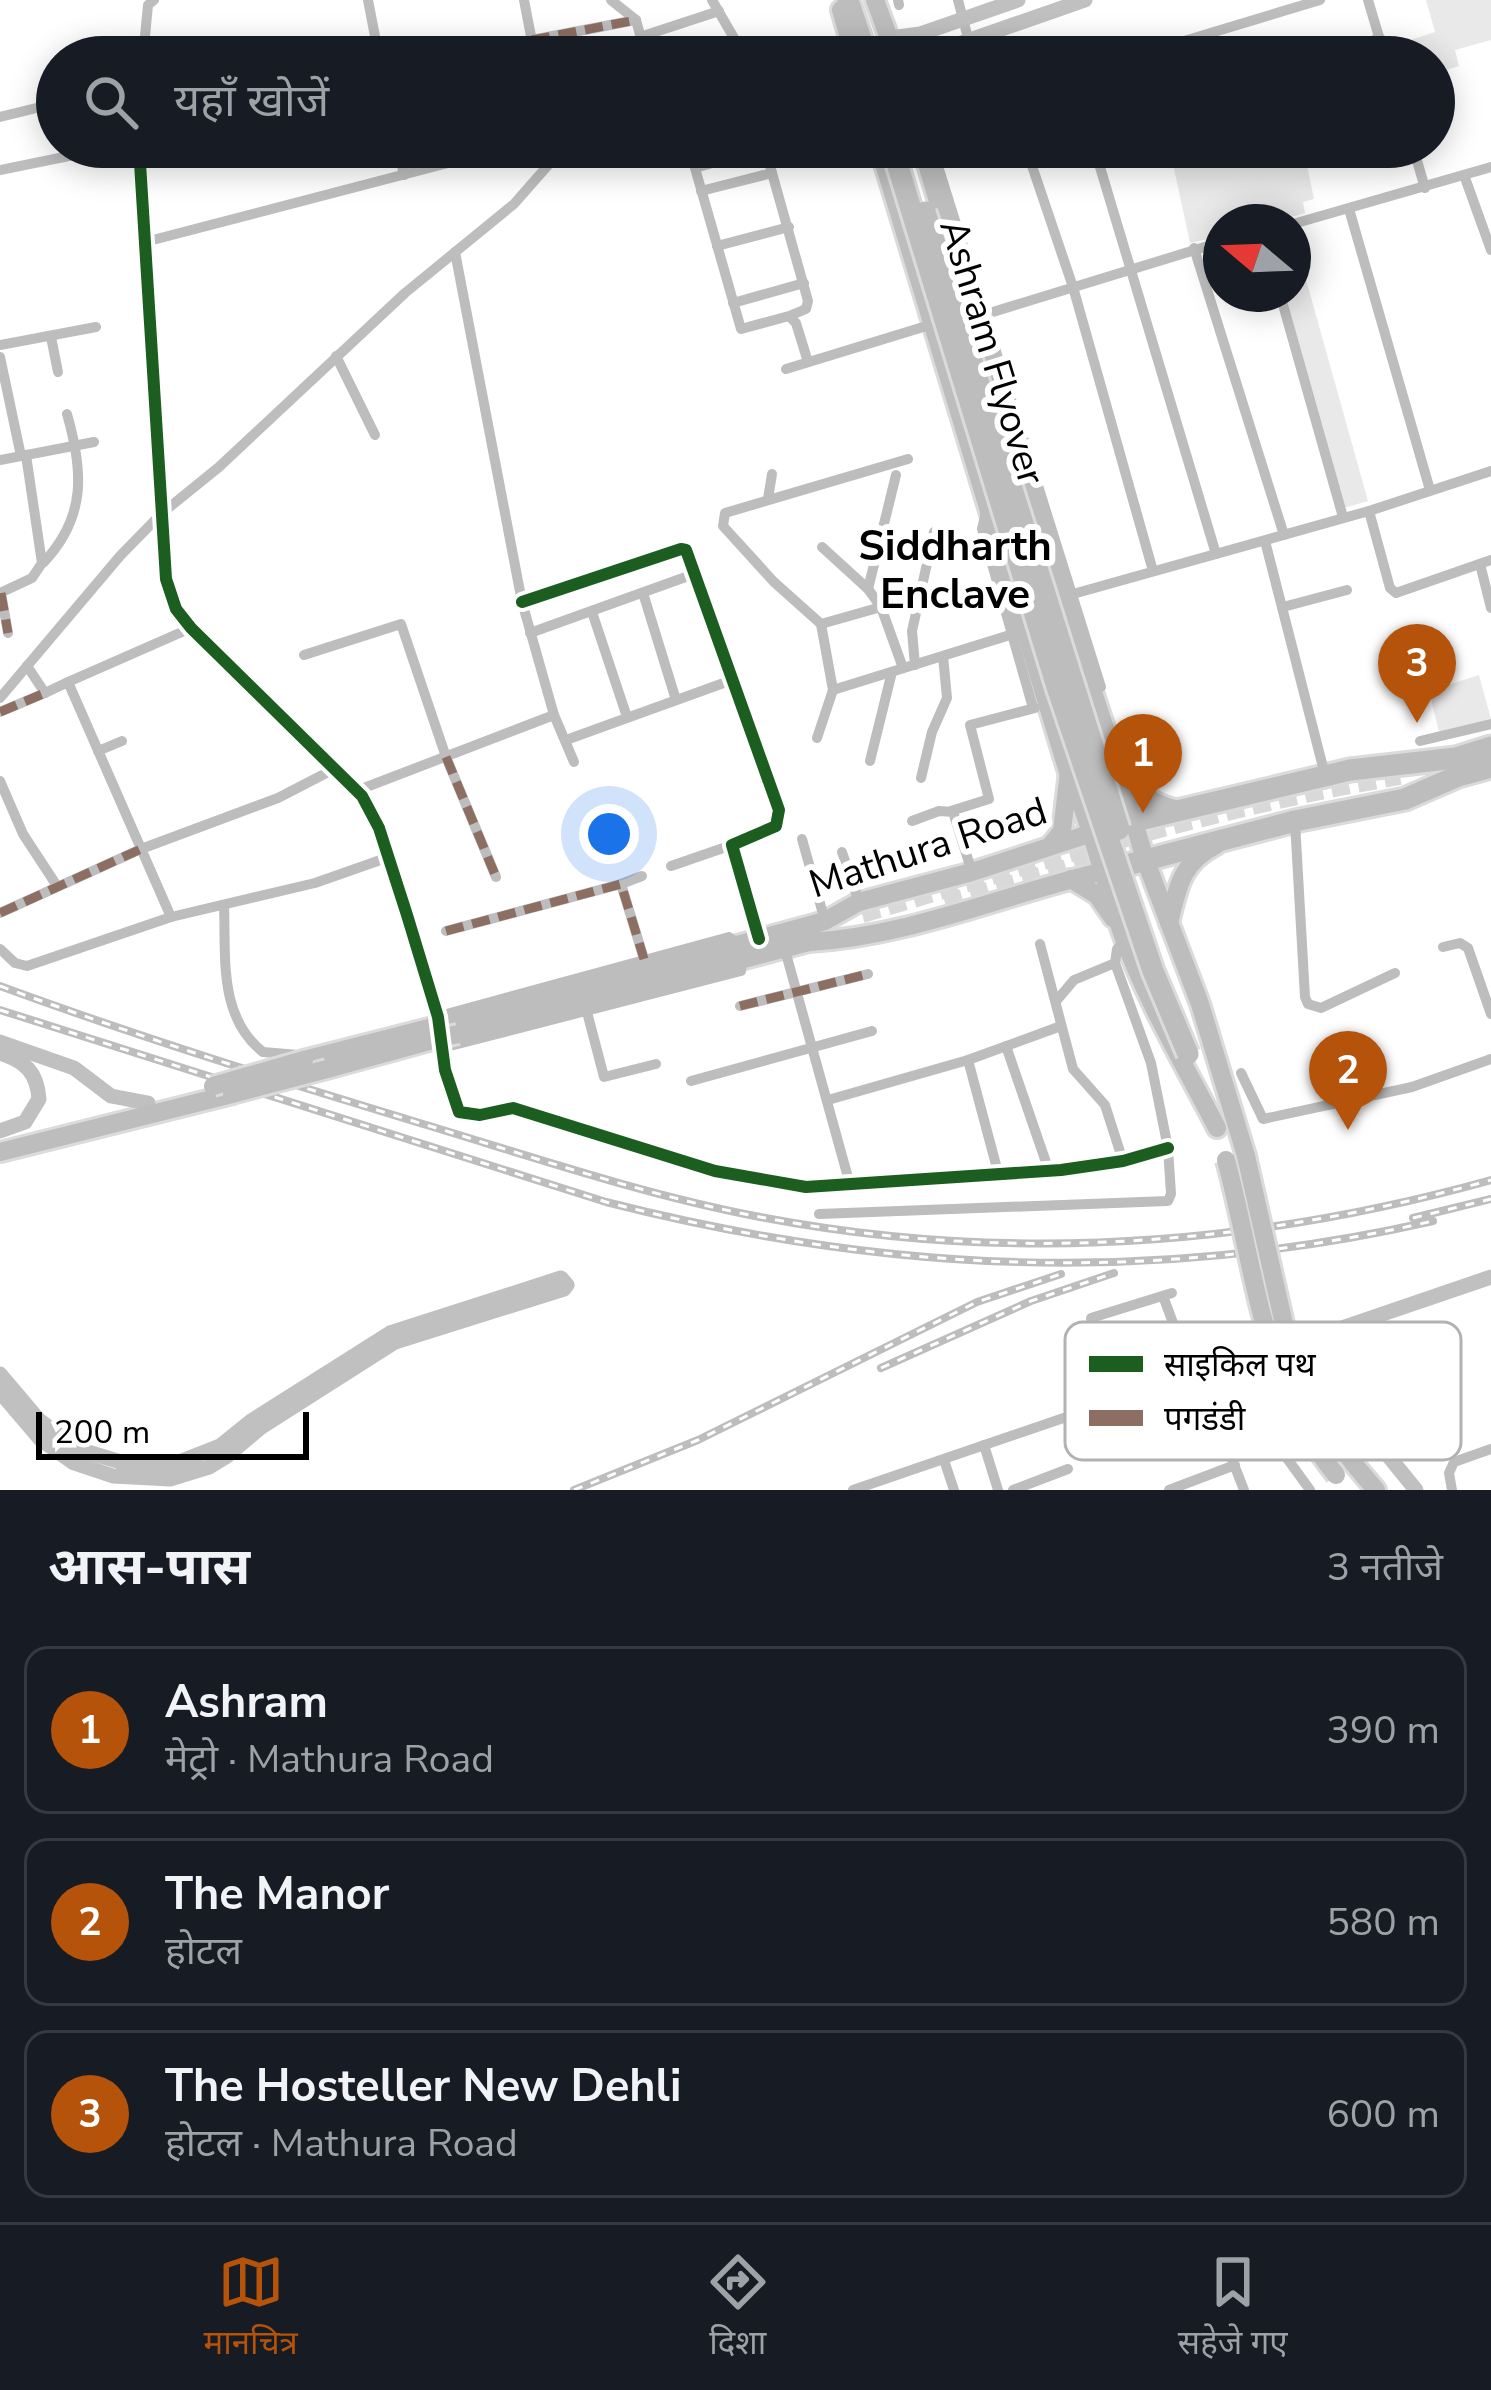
<!DOCTYPE html>
<html lang="hi">
<head>
<meta charset="utf-8">
<style>
  :root { --surface:#171b24; --page:#242831; --text:#f1f3f6; --muted:#9ea1a6; --line:#363941; --accent:#b45309 }
  body { margin:0; font-family:"Nunito Sans","Noto Sans Devanagari",sans-serif; background:var(--page); color:var(--text) }
  .compass { position:absolute; left:1203px; top:204px; width:108px; height:108px; border-radius:50%; background:var(--surface); box-shadow:0 6px 30px #0003; rotate:289deg }
  .scale { position:absolute; left:36px; bottom:30px; width:273px; box-sizing:border-box; padding-left:12px; border:6px solid #000; border-top:0; font-size:33px; line-height:42px; white-space:nowrap; color:#000; -webkit-text-stroke:9px #fff; paint-order:stroke }
  .you { position:absolute; left:609px; top:834px; width:42px; height:42px; margin:-30px; border:9px solid #fff; border-radius:50%; background:#1a73e8; box-shadow:0 0 0 18px #1a73e833 }
  .badge { display:grid; place-items:center; width:78px; height:78px; border-radius:50%; background:var(--accent); color:#fff; font-size:39px; font-weight:700 }
  .pin { position:absolute; translate:-50% -99px; filter:drop-shadow(0 3px 6px #0008) }
  .pin::after { content:''; position:absolute; top:63px; width:42px; height:36px; background:inherit; clip-path:polygon(0 0,100% 0,50% 100%) }
  .list { margin:0; padding:0; list-style:none }
  h2 { display:flex; justify-content:space-between; align-items:center; height:156px; margin:0; padding:0 48px; font-size:51px }
  h2 small { font-size:39px; font-weight:400; color:var(--muted) }
  .list li { display:grid; grid-template-columns:78px 1fr auto; gap:36px; align-items:center; box-sizing:border-box; height:168px; margin:0 24px 24px; padding:0 24px; border:3px solid var(--line); border-radius:24px }
  .list b { display:block; font-size:45px; white-space:nowrap }
  .list p { margin:0; font-size:39px; white-space:nowrap; color:var(--muted) }
  .list em { font-size:39px; font-style:normal; color:var(--muted) }
  .icon { flex:none; width:66px; height:66px; fill:none; stroke:currentColor; stroke-width:2; stroke-linecap:round; stroke-linejoin:round }
  .map { position:relative; flex:none; width:1491px; height:1490px; overflow:hidden }
  .search { position:absolute; background:var(--surface); box-shadow:0 6px 30px #0003; left:36px; right:36px; top:36px; height:132px; display:flex; align-items:center; gap:30px; box-sizing:border-box; padding:0 42px; border-radius:66px; color:var(--muted); font-size:45px }
  .sheet { height:732px; background:var(--surface) }
  nav { display:flex; justify-content:space-around; align-items:center; box-sizing:border-box; height:168px; border-top:3px solid var(--line); background:var(--surface); font-size:33px; color:var(--muted) }
  nav a { display:grid; justify-items:center; gap:6px }
  nav .on { color:var(--accent) }
  .map>svg:first-child { display:block }
</style>
</head>
<body>
<div class="map">
<svg width="1491" height="1490" viewBox="0 0 1491 1490">
  <rect width="100%" height="100%" fill="#fff"/>
  <g fill="#e9e9e9">
    <polygon points="1426,0 1491,0 1491,40 1455,50 1459,66 1434,74 1434,57 1398,57 1395,45 1435,32"/>
    <polygon points="1190,147 1315,147 1304,151 1314,199 1303,202 1305,213 1275,222 1221,222 1221,236 1190,243 1172,159 1189,153"/>
    <polygon points="1293,233 1368,501 1344,508 1285,294 1293,294"/>
    <polygon points="1479,675 1491,719 1440,736 1429,691"/>
  </g>
  <g fill="none" stroke-linecap="round" stroke-linejoin="round">
    <g stroke="#d9d9d9" stroke-width="18" stroke-dasharray="18 9" stroke-linecap="butt">
      <polyline points="945,903 1109,856"/>
      <path d="M862 914C1040 862 1217 807 1400 776"/>
    </g>
    <defs>
      <g id="primary">
        <polyline points="875,0 896,57"/>
        <polyline points="841,10 855,57"/>
        <path d="M879 147 1068 772C1092 824 1103 879 1122 933 1146 1000 1184 1064 1217 1128"/>
        <polyline points="922,147 1002,419 1116,761 1145,859 1200,1004 1246,1156"/>
        <path d="M1125 773C1142 796 1151 803 1178 810"/>
        <polyline points="1050,846 1062,831 1069,772"/>
        <polyline points="1071,879 1097,895 1113,918"/>
        <path d="M1169 923C1178 886 1181 863 1216 845"/>
        <polyline points="454,1022 825,921 859,902 972,872 1101,830"/>
        <path d="M458 1034 809 942C911 936 1006 894 1104 871"/>
        <polyline points="304,1060 437,1026"/>
        <polyline points="327,1069 440,1038"/>
        <polyline points="0,1152 232,1094"/>
        <polyline points="1291,1355 1337,1444 1376,1490"/>
      </g>
      <g id="highway">
        <polyline points="848,0 867,57"/>
        <polyline points="1135,821 1350,770 1456,758 1491,747"/>
        <polyline points="1104,871 1295,821 1405,799 1458,776 1491,767"/>
      </g>
    </defs>
    <use href="#primary" stroke="#dbdbdb" stroke-width="24"/>
    <use href="#highway" stroke="#dbdbdb" stroke-width="27"/>
    <g stroke="#bdbdbd" stroke-width="10">
      <polyline points="368,0 379,57"/>
      <polyline points="524,0 535,57"/>
      <polyline points="611,0 636,20 646,57"/>
      <polyline points="712,0 745,57"/>
      <polyline points="898,0 899,5"/>
      <polyline points="958,0 968,38"/>
      <polyline points="1368,0 1385,57"/>
      <polyline points="643,36 719,11"/>
      <polyline points="532,40 636,20"/>
      <polyline points="1161,48 1320,0"/>
      <polyline points="143,57 148,5 154,0"/>
      <polyline points="1327,57 1380,38"/>
      <polyline points="0,117 57,103"/>
      <polyline points="139,147 166,579 176,609 191,628 362,796 379,828 407,915 438,1017 445,1070 459,1112 480,1115 513,1108 715,1171 806,1187 1061,1170 1123,1161 1168,1148"/>
      <polyline points="398,147 404,175"/>
      <polyline points="932,147 1101,687"/>
      <polyline points="1094,147 1216,554"/>
      <polyline points="1413,147 1425,188"/>
      <polyline points="1028,154 1073,287 1153,571"/>
      <polyline points="0,170 113,147"/>
      <polyline points="1464,175 1491,250"/>
      <polyline points="701,191 772,173"/>
      <polyline points="1349,209 1430,490"/>
      <polyline points="1293,224 1491,167"/>
      <polyline points="145,242 448,163 537,147"/>
      <polyline points="717,246 789,227"/>
      <polyline points="1194,248 1284,535"/>
      <polyline points="455,252 522,602 554,715 574,762"/>
      <polyline points="1280,294 1343,517"/>
      <polyline points="733,303 804,283"/>
      <polyline points="983,315 1221,242"/>
      <polyline points="789,316 806,309 808,301 765,148 695,168 741,329 789,316 796,323 808,362"/>
      <polyline points="51,337 58,372"/>
      <polyline points="0,345 96,327"/>
      <polyline points="336,356 375,435"/>
      <polyline points="0,357 21,456"/>
      <polyline points="786,369 933,324"/>
      <polyline points="0,460 94,442"/>
      <polyline points="768,499 772,474"/>
      <polyline points="1369,511 1390,588 1396,593 1491,560"/>
      <polyline points="986,512 982,529 1033,708"/>
      <polyline points="1265,541 1325,775"/>
      <polyline points="822,547 868,589 881,607 903,668"/>
      <path d="M44 562C87 516 83 470 67 414"/>
      <polyline points="1480,564 1491,608"/>
      <polyline points="868,589 896,475"/>
      <polyline points="0,593 32,578 42,563 26,455"/>
      <polyline points="1,593 8,633"/>
      <polyline points="643,593 676,700"/>
      <polyline points="1073,594 1369,511 1491,471"/>
      <polyline points="522,602 681,549 686,550 779,810 776,826 732,845 759,939"/>
      <polyline points="881,607 821,624 774,582 723,526 725,513 908,459"/>
      <polyline points="1283,607 1347,590"/>
      <polyline points="592,612 627,717"/>
      <polyline points="821,624 833,690"/>
      <polyline points="530,633 694,574"/>
      <polyline points="304,655 401,624 446,757 496,877"/>
      <polyline points="915,665 912,631 934,532"/>
      <polyline points="27,666 45,693 68,682 171,917"/>
      <polyline points="68,682 191,628"/>
      <polyline points="0,698 120,556 161,514 219,467 405,293 514,204 564,147"/>
      <polyline points="0,712 45,693"/>
      <polyline points="817,738 833,690 1026,630"/>
      <polyline points="566,740 732,680"/>
      <polyline points="1420,741 1491,724"/>
      <polyline points="98,751 122,741"/>
      <polyline points="870,761 892,672"/>
      <polyline points="921,778 932,732 947,698 943,656"/>
      <polyline points="0,781 23,834 57,886"/>
      <polyline points="356,791 554,715"/>
      <polyline points="951,811 989,799 970,725 1035,708"/>
      <polyline points="912,821 939,811 953,812 972,872"/>
      <polyline points="1295,822 1305,997 1308,1004 1321,1008 1395,973"/>
      <polyline points="802,839 825,921"/>
      <polyline points="842,852 859,902"/>
      <polyline points="671,866 732,845"/>
      <polyline points="621,884 642,876"/>
      <path d="M224 905C226 956 218 1017 263 1052L298 1055"/>
      <polyline points="0,913 141,849 278,798 334,769"/>
      <polyline points="446,931 621,884 644,959"/>
      <polyline points="1040,944 1073,1069 1105,1105 1123,1161"/>
      <polyline points="1443,947 1460,943 1468,948 1491,1014"/>
      <polyline points="0,949 15,963 27,966 171,917 315,883 389,857"/>
      <polyline points="785,950 849,1181"/>
      <polyline points="1057,1000 1074,980 1115,963"/>
      <polyline points="740,1006 868,974"/>
      <polyline points="587,1012 604,1077 656,1064"/>
      <polyline points="432,1018 729,937 739,944"/>
      <polyline points="1006,1046 1049,1171"/>
      <polyline points="442,1048 741,971 742,961"/>
      <polyline points="968,1060 999,1176"/>
      <polyline points="1241,1073 1263,1119 1412,1087 1491,1059"/>
      <polyline points="691,1081 872,1031"/>
      <polyline points="828,1100 968,1060 1061,1026"/>
      <polyline points="819,1214 1168,1201 1171,1194 1168,1148 1151,1063 1115,963 1117,949 1125,940"/>
      <polyline points="1163,1296 1192,1374"/>
      <polyline points="1232,1364 1273,1439 1310,1490"/>
      <polyline points="1115,1400 1091,1318 1172,1293"/>
      <polyline points="984,1445 998,1490"/>
      <polyline points="944,1460 954,1490"/>
      <polyline points="853,1490 1198,1372"/>
      <polyline points="1013,1490 1068,1469"/>
      <polyline points="1169,1490 1235,1465"/>
      <polyline points="1244,1490 1198,1372 1320,1337"/>
      <polyline points="1452,1490 1449,1473 1454,1462 1491,1449"/>
    </g>
    <g stroke="#c0c0c0" stroke-width="15">
      <polyline points="890,38 920,34 1018,0"/>
      <polyline points="921,57 1085,0"/>
      <polyline points="0,1042 74,1068 111,1096 148,1103"/>
      <path d="M0 1053C25 1061 37 1072 39 1099L25 1122 0 1131"/>
      <polyline points="0,1374 39,1420 78,1449 124,1463 174,1464 220,1446 251,1421 390,1333 561,1278 567,1285 564,1289 395,1342 260,1428 227,1456 209,1467 170,1479 113,1476 74,1463 40,1439 0,1392"/>
      <polyline points="1416,1490 1351,1410 1318,1341 1327,1333 1491,1277"/>
    </g>
    <use href="#primary" stroke="#bdbdbd" stroke-width="18"/>
    <use href="#highway" stroke="#bdbdbd" stroke-width="21"/>
    <defs>
      <g id="rail">
        <path d="M0 986C139 1037 281 1081 423 1124 533 1157 642 1194 755 1216 1002 1264 1250 1247 1491 1180"/>
        <path d="M0 1010 606 1202C885 1273 1151 1285 1433 1221"/>
        <polyline points="1413,1218 1491,1199"/>
        <polyline points="881,1368 1031,1301 1114,1273"/>
        <polyline points="574,1490 698,1440 977,1302 1061,1274"/>
      </g>
    </defs>
    <use href="#rail" stroke="#bdbdbd" stroke-width="8"/>
    <use href="#rail" stroke="#fff" stroke-width="3" stroke-dasharray="9" stroke-linecap="butt"/>
    <defs>
      <g id="primary-bridge">
        <polyline points="440,1038 458,1034"/>
        <polyline points="213,1086 304,1060"/>
        <polyline points="232,1094 327,1069"/>
        <polyline points="1246,1156 1291,1355"/>
        <path d="M1226 1160C1255 1267 1263 1387 1336 1475"/>
      </g>
      <g id="highway-bridge">
        <polyline points="892,147 1057,687 1153,971 1188,1054"/>
        <polyline points="925,212 1119,829"/>
      </g>
    </defs>
    <use href="#primary-bridge" stroke="#dbdbdb" stroke-width="24" stroke-linecap="butt"/>
    <use href="#highway-bridge" stroke="#dbdbdb" stroke-width="27" stroke-linecap="butt"/>
    <use href="#primary-bridge" stroke="#bdbdbd" stroke-width="18"/>
    <use href="#highway-bridge" stroke="#bdbdbd" stroke-width="21"/>
    <g stroke="#8d6e63" stroke-width="9" stroke-dasharray="18 9" stroke-linecap="butt">
      <polyline points="532,40 636,20"/>
      <polyline points="635,57 646,55"/>
      <polyline points="742,57 745,56"/>
      <polyline points="1,593 8,633"/>
      <polyline points="0,712 45,693"/>
      <polyline points="446,757 496,877"/>
      <polyline points="0,913 141,849"/>
      <polyline points="446,931 621,884 644,959"/>
      <polyline points="740,1006 868,974"/>
    </g>
    <defs>
      <g id="cycleway">
        <polyline points="139,147 166,579 176,609 191,628 362,796 379,828 407,915 438,1017 445,1070 459,1112 480,1115 513,1108 715,1171 806,1187 1061,1170 1123,1161 1168,1148"/>
        <polyline points="522,602 681,549 686,550 779,810 776,826 732,845 759,939"/>
      </g>
    </defs>
    <use href="#cycleway" stroke="#fff" stroke-width="20"/>
    <use href="#cycleway" stroke="#1b5e20" stroke-width="12"/>
  </g>
  <g text-anchor="middle" dominant-baseline="central" stroke-width="12" stroke-linejoin="round" paint-order="stroke">
    <g font-size="39" fill="#000" stroke="#fff">
      <text transform="translate(992 352) rotate(73)">Ashram Flyover</text>
      <text transform="translate(928 848) rotate(-18)">Mathura Road</text>
    </g>
    <g font-size="42" font-weight="bold" fill="#000" stroke="#fff">
      <text x="955" y="546">Siddharth<tspan x="955" dy="48">Enclave</tspan></text>
    </g>
  </g>
  <rect x="1065" y="1322" width="396" height="138" rx="18" fill="#fff" stroke="#b2b2b2" stroke-width="3"/>
  <rect x="1089" y="1356" width="54" height="16" fill="#1b5e20"/>
  <rect x="1089" y="1410" width="54" height="16" fill="#8d6e63"/>
  <g font-size="33" fill="#000">
    <text x="1164" y="1376">साइकिल पथ</text>
    <text x="1164" y="1430">पगडंडी</text>
  </g>
</svg>
<svg class="compass" viewBox="-18 -18 36 36"><path d="M0-13l5 13h-10z" fill="#e53935"/><path d="M0 13l5-13h-10z" fill="#9ea1a6"/></svg>
<div class="scale">200 m</div>
<div class="you"></div>
<div class="pin badge" style="left:1143px;top:813px">1</div>
<div class="pin badge" style="left:1348px;top:1130px">2</div>
<div class="pin badge" style="left:1417px;top:723px">3</div>
<div class="search"><svg class="icon" aria-label="search" viewBox="0 0 24 24"><circle cx="10" cy="10" r="6"/><path d="M15 15l6 6"/></svg>यहाँ खोजें</div>
</div>
<section class="sheet">
<h2>आस-पास<small>3 नतीजे</small></h2>
<ul class="list">
<li><span class="badge">1</span><div><b>Ashram</b><p>मेट्रो · Mathura Road</p></div><em>390 m</em></li>
<li><span class="badge">2</span><div><b>The Manor</b><p>होटल</p></div><em>580 m</em></li>
<li><span class="badge">3</span><div><b>The Hosteller New Dehli</b><p>होटल · Mathura Road</p></div><em>600 m</em></li>
</ul>
</section>
<nav>
<a class="on"><svg class="icon" aria-label="map" viewBox="0 0 24 24"><path d="M3 6l6-2 6 2 6-2v14l-6 2-6-2-6 2zM9 4v14M15 6v14"/></svg>मानचित्र</a>
<a><svg class="icon" aria-label="directions" viewBox="0 0 24 24"><path d="M12 3l9 9-9 9-9-9zM9 14v-3h6M13 9l2 2-2 2"/></svg>दिशा</a>
<a><svg class="icon" aria-label="saved" viewBox="0 0 24 24"><path d="M7 4h10v16l-5-4-5 4z"/></svg>सहेजे गए</a>
</nav>
</body>
</html>
